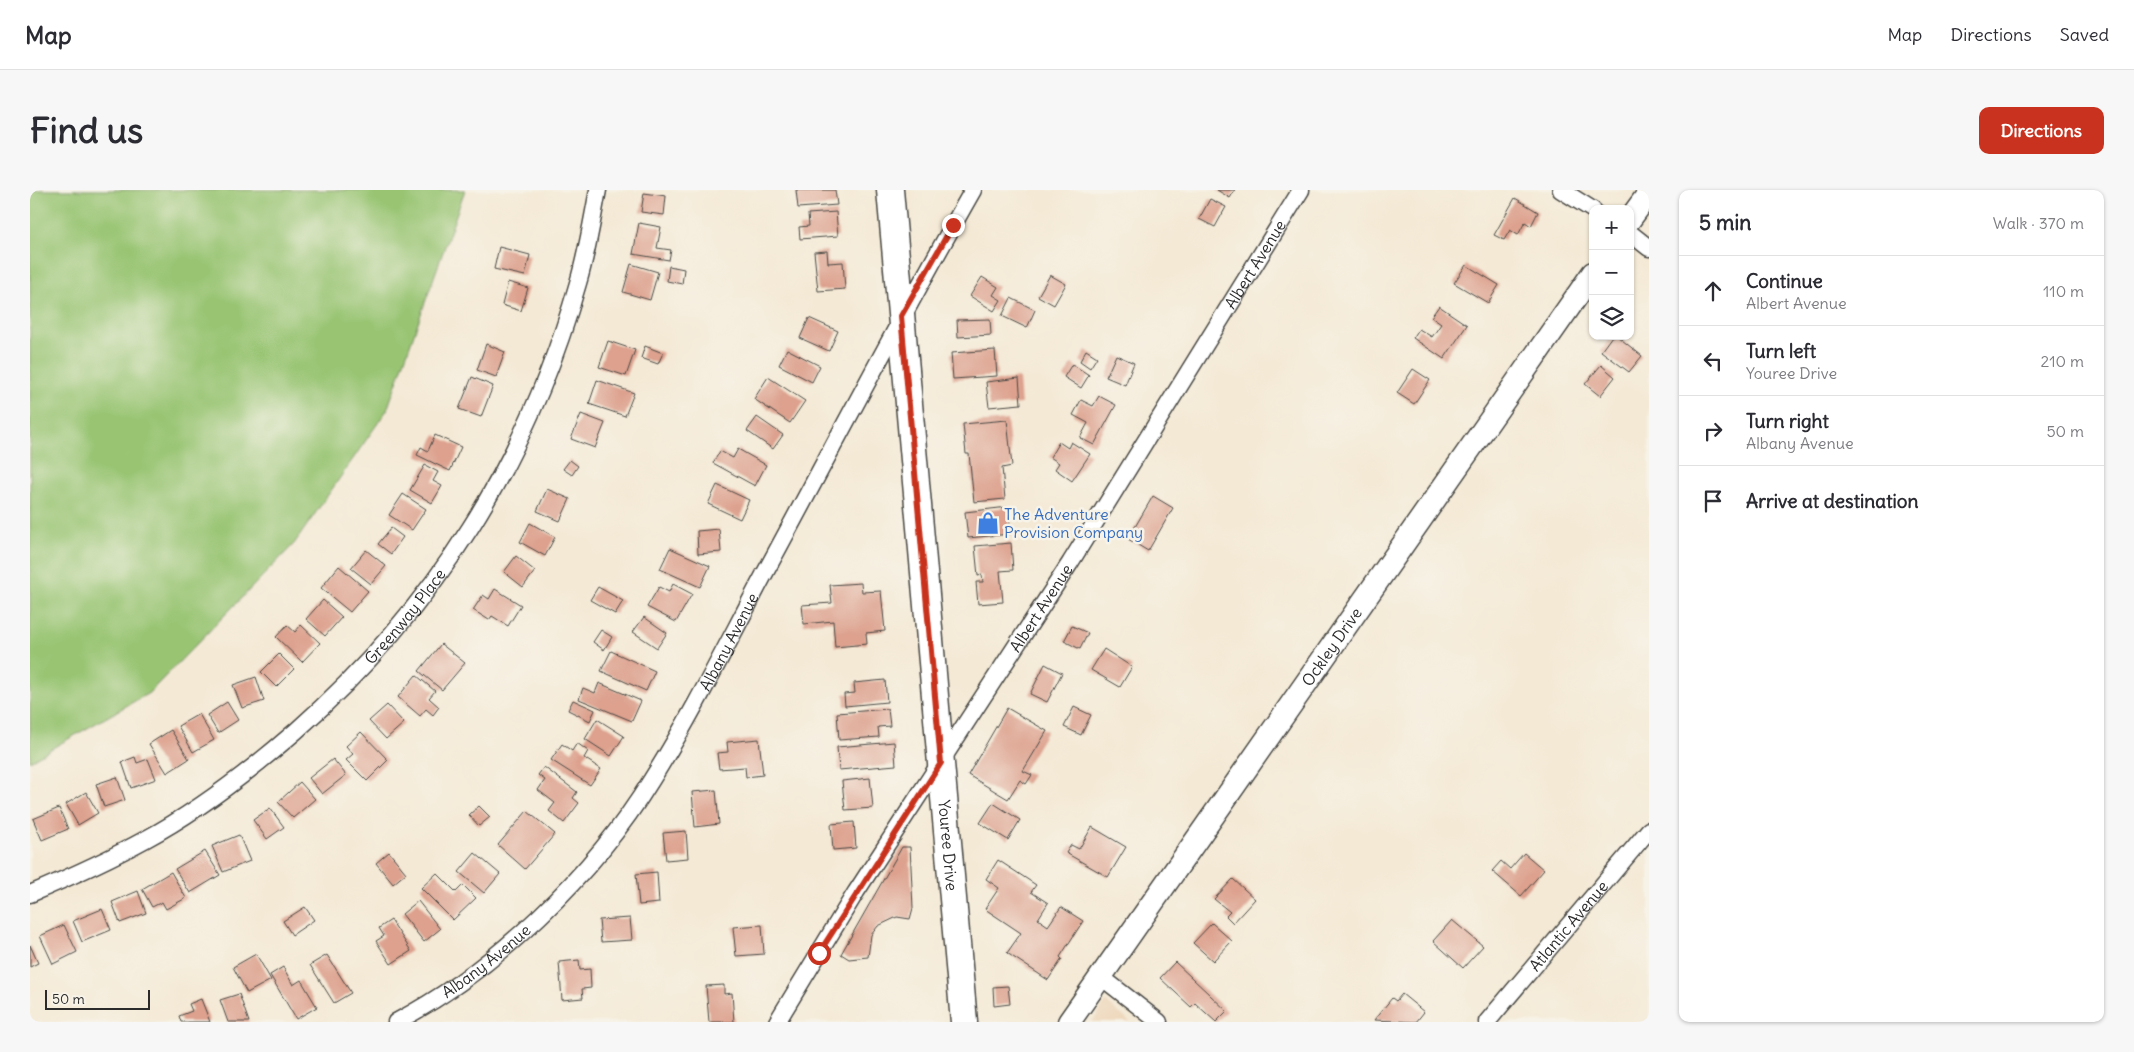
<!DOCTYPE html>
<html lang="en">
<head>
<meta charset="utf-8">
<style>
  :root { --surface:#fff; --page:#f7f7f7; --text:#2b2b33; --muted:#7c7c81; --line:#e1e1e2; --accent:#c8321e }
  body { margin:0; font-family:Delius,sans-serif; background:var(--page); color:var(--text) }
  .controls { position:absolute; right:15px; top:15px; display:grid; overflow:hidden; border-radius:10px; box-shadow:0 1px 4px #0004 }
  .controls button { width:45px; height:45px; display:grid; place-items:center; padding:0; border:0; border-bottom:1px solid var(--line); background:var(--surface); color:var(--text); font:25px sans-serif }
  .scale { position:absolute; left:15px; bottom:12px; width:105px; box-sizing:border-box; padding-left:5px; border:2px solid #2b2b2b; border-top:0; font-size:14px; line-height:18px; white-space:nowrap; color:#2b2b2b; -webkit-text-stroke:4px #f7f3e8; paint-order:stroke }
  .stop { position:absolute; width:15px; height:15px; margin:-11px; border:4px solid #c8321e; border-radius:50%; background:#fff }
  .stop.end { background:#c8321e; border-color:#fff; box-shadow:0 1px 5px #0008 }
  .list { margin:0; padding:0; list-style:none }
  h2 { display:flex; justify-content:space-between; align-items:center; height:65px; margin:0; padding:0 20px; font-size:21px }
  h2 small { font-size:16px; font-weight:400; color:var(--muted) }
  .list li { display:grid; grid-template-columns:32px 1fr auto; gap:15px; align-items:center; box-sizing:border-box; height:70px; padding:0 20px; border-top:1px solid var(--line) }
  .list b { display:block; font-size:19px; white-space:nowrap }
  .list p { margin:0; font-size:16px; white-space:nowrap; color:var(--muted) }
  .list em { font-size:16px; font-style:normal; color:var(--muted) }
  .icon { flex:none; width:28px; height:28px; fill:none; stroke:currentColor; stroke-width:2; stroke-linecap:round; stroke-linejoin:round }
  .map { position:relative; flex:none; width:1619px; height:832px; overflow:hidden; border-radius:10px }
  header { display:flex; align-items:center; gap:30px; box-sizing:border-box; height:70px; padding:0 25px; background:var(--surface); border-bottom:1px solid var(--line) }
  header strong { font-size:24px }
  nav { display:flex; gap:28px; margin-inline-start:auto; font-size:18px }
  .intro { display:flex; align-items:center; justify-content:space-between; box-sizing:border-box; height:120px; padding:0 30px }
  h1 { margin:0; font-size:35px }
  .button { padding:12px 22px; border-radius:10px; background:var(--accent); color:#fff; font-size:18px; font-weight:700 }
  main { display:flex; gap:30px; padding:0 30px }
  aside { flex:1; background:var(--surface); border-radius:10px; box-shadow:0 1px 4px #0004 }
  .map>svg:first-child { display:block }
</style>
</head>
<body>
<header>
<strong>Map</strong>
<nav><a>Map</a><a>Directions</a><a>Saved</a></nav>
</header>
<div class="intro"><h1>Find us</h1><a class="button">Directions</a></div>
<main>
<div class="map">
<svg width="1619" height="832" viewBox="0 0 1619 832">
  <rect width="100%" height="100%" fill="#f7f3e8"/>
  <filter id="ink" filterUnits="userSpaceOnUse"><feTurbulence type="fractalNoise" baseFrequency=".02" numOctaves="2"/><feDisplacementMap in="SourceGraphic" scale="10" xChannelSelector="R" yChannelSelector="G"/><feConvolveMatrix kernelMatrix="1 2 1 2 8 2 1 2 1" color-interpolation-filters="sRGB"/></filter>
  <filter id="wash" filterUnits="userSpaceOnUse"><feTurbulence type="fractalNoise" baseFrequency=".0096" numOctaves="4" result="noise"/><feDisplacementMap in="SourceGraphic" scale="20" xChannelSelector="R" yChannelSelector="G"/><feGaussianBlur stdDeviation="1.12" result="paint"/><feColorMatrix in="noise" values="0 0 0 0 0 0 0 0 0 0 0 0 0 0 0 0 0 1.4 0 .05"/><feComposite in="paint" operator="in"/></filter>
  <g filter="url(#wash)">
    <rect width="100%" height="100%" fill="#f4e9d5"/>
    <polygon fill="#eed7bb" points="1076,812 1100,832 1062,832"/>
    <polygon fill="#99c573" stroke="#62784f" points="0,0 435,0 357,220 264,354 119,503 0,571"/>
    <g id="blocks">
      <g fill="#dda18e">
        <polygon points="766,0 805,0 807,15 768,18"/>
        <polygon points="1187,0 1205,0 1200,8"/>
        <polygon points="614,3 636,6 634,25 611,22"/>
        <polygon points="1485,8 1508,22 1501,36 1495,32 1488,45 1480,40 1474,50 1464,45"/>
        <polygon points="1180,9 1196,17 1185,37 1169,29"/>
        <polygon points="806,22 808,46 770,49 769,37 779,36 778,24"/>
        <polygon points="609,33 631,37 627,58 641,60 639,70 603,64"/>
        <polygon points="469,57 500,65 495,86 464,79"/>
        <polygon points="797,61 798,73 813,72 815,99 788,101 784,62"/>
        <polygon points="601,74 628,82 620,110 593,102"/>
        <polygon points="1436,75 1469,95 1458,113 1424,93"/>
        <polygon points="639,76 654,79 652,94 637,91"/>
        <polygon points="1020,85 1036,94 1024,115 1008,106"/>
        <polygon points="952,87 968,97 963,105 971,110 964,121 940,106"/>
        <polygon points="478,92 498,98 491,121 472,115"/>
        <polygon points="981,108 1005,120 997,138 972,126"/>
        <polygon points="1409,116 1437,135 1414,169 1383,148 1389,139 1402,147 1411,134 1401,127"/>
        <polygon points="779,128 808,141 799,161 770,148"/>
        <polygon points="960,129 961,145 928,147 927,130"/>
        <polygon points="1582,146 1587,146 1612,166 1599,182 1571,161"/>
        <polygon points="578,151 605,160 596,186 569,177"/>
        <polygon points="456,154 475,162 466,187 447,180"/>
        <polygon points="615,156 633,163 628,174 611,168"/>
        <polygon points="757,159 790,176 782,192 749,175"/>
        <polygon points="965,160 967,186 923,189 921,163"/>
        <polygon points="1056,160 1067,167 1060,178 1050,171"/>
        <polygon points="1086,165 1104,173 1095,195 1076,187"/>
        <polygon points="1042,174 1059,185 1051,198 1034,187"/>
        <polygon points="1571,175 1585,187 1570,206 1555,194"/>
        <polygon points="1383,179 1400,190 1384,214 1367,203"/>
        <polygon points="442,187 463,196 451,227 429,219"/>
        <polygon points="738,187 775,211 760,233 724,209"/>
        <polygon points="989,188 991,214 959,217 956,192"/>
        <polygon points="567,190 604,203 595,226 559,214"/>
        <polygon points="1069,206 1086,215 1064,255 1050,248 1058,233 1043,225 1051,210 1063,216"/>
        <polygon points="551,224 575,233 565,258 541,249"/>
        <polygon points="727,227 753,245 743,259 717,241"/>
        <polygon points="977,230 982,276 972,278 975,309 944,312 939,264 936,264 933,234"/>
        <polygon points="405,245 431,257 420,281 387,265 391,257 398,261"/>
        <polygon points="1029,252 1038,258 1041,252 1060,264 1042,291 1025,279 1029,273 1020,267"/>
        <polygon points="708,259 736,275 725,296 683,273 690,261 703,268"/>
        <polygon points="540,270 548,276 542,285 533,279"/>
        <polygon points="395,275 408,282 403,291 412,296 402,313 380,300"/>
        <polygon points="687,295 719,310 710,329 678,314"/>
        <polygon points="517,299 540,309 530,331 507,321"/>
        <polygon points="373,304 396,319 382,340 359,325"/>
        <polygon points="1123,306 1143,318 1118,361 1098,349"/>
        <polygon points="978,317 981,344 938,348 935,322"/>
        <polygon points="500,333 525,347 515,366 490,352"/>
        <polygon points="361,338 373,347 361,364 348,354"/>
        <polygon points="689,339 691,362 668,364 667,341"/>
        <polygon points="981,353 983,380 970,381 973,412 948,414 946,392 953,392 952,385 948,386 945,356"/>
        <polygon points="640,358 680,376 670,397 630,379"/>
        <polygon points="336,360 356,376 341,394 321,378"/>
        <polygon points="486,366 505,381 493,397 474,382"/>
        <polygon points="309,376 338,401 320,422 291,398"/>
        <polygon points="831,393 832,402 851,401 855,441 836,443 837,454 805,457 803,431 774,434 772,415 802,413 800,395"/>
        <polygon points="643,394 662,404 646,432 617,417 629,397 639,402"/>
        <polygon points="568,397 593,411 585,424 560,410"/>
        <polygon points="465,399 491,415 478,436 462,426 459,430 443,420 453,405 459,409"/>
        <polygon points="293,410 312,427 295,446 276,429"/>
        <polygon points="614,427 637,443 627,458 603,442"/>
        <polygon points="257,435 265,442 271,435 290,453 272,472 246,447"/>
        <polygon points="1042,436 1058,443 1050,459 1034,451"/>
        <polygon points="571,440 582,447 574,460 563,452"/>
        <polygon points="411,454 435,473 412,500 389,481"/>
        <polygon points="1074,459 1102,477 1090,497 1061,480"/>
        <polygon points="581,461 625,481 616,501 571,481"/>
        <polygon points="249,464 264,479 246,497 231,482"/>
        <polygon points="1015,474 1032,483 1017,512 1000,504"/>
        <polygon points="386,485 405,501 399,508 409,517 403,525 396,519 390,526 368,507"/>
        <polygon points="226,487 234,511 212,518 203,495"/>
        <polygon points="855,490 857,512 815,516 814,504 825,503 824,493"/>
        <polygon points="569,493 611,511 602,531 549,509 553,498 565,503"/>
        <polygon points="543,510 565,520 560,531 538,520"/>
        <polygon points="197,512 208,530 188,543 177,525"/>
        <polygon points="357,515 374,533 356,549 339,531"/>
        <polygon points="1044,517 1061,525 1051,545 1034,537"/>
        <polygon points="977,518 1017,541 993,581 1002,585 996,594 990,590 978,609 938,585"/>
        <polygon points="858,519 860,536 848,537 849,547 809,550 807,523"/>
        <polygon points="169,524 184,550 163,562 148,536"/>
        <polygon points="567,529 594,546 581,566 555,549"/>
        <polygon points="141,540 159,569 137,583 119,554"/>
        <polygon points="331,542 358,570 337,591 316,570 323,564 316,556"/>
        <polygon points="729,549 733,585 716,587 715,577 689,579 687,563 698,562 697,552"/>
        <polygon points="864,552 866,575 809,580 807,557"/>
        <polygon points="547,553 558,561 554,568 571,579 560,595 521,570 532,554 542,561"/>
        <polygon points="105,567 107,573 118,569 126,589 101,598 92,572"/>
        <polygon points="303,569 316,585 292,604 279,588"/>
        <polygon points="514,577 547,602 543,608 549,613 534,633 519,621 525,613 508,600 515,590 508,585"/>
        <polygon points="87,587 95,610 74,617 66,594"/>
        <polygon points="840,588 843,618 815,620 812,591"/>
        <polygon points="270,592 285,609 263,628 248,612"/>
        <polygon points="686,600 689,634 665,637 662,602"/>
        <polygon points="56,602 68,623 48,635 36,614"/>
        <polygon points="963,613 990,630 978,650 950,633"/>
        <polygon points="449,616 460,627 449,636 439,625"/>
        <polygon points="29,618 38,639 12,650 3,629"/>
        <polygon points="240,618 254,637 237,649 223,630"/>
        <polygon points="497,621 525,644 495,679 468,655"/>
        <polygon points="824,632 826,658 803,660 801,634"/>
        <polygon points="1062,637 1096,657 1078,687 1036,663 1041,655 1049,659"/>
        <polygon points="656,641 658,668 636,670 633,643"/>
        <polygon points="209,645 220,671 193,682 182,656"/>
        <polygon points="872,657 880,657 883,718 880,729 867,727 848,736 841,745 838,767 819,769 811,764"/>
        <polygon points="175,661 190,685 160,703 145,679"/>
        <polygon points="359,662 376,683 363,694 346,673"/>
        <polygon points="445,663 470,684 454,703 429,682"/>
        <polygon points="1494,663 1514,680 1491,706 1462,681 1471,671 1480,679"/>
        <polygon points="968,670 1006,695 1001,702 1018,713 1008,729 1018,736 1031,717 1053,731 1030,767 1032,769 1018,790 977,763 991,743 955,719 969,698 956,689"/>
        <polygon points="141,682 156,708 136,719 132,712 122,717 112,699"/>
        <polygon points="627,682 629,713 609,715 606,684"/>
        <polygon points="407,683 426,702 433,695 446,708 423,730 391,698"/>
        <polygon points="1203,689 1225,709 1203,733 1196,726 1200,722 1184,709"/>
        <polygon points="108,701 116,723 90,733 82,712"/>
        <polygon points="388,711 410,739 394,752 372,724"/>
        <polygon points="275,717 284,730 262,745 253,731"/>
        <polygon points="72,719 81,740 52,752 43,731"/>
        <polygon points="600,728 602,750 571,752 569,730"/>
        <polygon points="361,730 381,761 361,774 346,751 354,746 349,738"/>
        <polygon points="1422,730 1453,756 1433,778 1403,751"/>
        <polygon points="1182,733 1202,751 1183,771 1163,753"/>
        <polygon points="34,735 47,762 23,774 10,746"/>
        <polygon points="732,735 734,764 706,766 703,737"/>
        <polygon points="0,755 8,773 0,777"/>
        <polygon points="226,764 241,790 217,803 203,777"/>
        <polygon points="297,765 321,803 304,813 280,775"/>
        <polygon points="549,770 550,780 560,779 561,798 552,799 553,808 532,810 529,772"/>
        <polygon points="1145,772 1197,821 1186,832 1165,813 1161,817 1130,788"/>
        <polygon points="253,777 263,795 271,790 287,817 266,829 240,785"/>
        <polygon points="694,795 694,804 702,803 704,832 679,832 676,796"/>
        <polygon points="978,796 980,814 964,816 963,797"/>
        <polygon points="209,804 219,832 198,832 190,810"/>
        <polygon points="1372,804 1394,822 1386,832 1344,830 1362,808 1366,811"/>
        <polygon points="171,809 180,832 151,832 149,826 162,821 159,814"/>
      </g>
    </g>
  </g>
  <g filter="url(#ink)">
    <use href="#blocks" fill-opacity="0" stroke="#494844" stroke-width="1"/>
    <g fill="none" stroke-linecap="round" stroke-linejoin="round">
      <defs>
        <g id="street">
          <polyline points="1531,0 1563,20"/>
          <polyline points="1600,43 1619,58"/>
          <path id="s1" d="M0 704C40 687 78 670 116 649 170 620 220 581 266 541 406 417 497 272 548 93 557 63 562 31 568 0"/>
          <polyline points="1070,786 1129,832"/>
          <path id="s2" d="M366 832C465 780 564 684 622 589 664 522 699 450 736 381 805 254 871 126 943 0"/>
          <path id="s3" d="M747 832 826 702 1040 373 1271 0"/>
          <path id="s4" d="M1457 832 1619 640"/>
        </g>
        <g id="secondary">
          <polyline points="1600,29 1619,3"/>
          <path id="s5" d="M1039 832 1563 83"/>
        </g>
        <g id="primary">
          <path id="s6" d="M860 0 934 832"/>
        </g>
      </defs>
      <use href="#street" stroke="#494844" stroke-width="19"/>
      <use href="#secondary" stroke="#494844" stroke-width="25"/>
      <use href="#primary" stroke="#494844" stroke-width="29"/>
      <use href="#street" stroke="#fff" stroke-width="16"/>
      <use href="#secondary" stroke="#fff" stroke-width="22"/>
      <use href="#primary" stroke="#fff" stroke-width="26"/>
    </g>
  </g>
  <g fill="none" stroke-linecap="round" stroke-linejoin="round" filter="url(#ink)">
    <polyline stroke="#c8321e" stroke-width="6" points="789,763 911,573 871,126 923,35"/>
  </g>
  <defs>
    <symbol id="shop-bare" viewBox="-9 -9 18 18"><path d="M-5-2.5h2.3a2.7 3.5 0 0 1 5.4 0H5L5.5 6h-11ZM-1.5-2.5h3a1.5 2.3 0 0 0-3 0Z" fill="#3f7fe0" stroke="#f7f3e8" stroke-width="2.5" paint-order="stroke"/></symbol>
  </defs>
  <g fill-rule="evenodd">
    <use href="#shop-bare" x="942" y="317" width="32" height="32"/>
  </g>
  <g text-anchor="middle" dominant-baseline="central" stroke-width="5" stroke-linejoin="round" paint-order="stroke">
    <g font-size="16" fill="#2b2b2b" stroke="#f7f3e8">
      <text stroke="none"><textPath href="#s3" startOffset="896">Albert Avenue</textPath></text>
      <text stroke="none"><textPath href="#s3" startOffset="491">Albert Avenue</textPath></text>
      <text stroke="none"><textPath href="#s1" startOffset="472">Greenway Place</textPath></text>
      <text stroke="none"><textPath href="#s2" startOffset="514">Albany Avenue</textPath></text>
      <text stroke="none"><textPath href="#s5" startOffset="458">Ockley Drive</textPath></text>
      <text stroke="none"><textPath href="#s6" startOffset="658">Youree Drive</textPath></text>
      <text stroke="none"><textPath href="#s4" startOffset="126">Atlantic Avenue</textPath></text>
      <text stroke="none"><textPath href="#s2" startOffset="109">Albany Avenue</textPath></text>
    </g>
    <g font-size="16" fill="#366cbe" stroke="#f7f3e8" text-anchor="start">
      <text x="974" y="324">The Adventure<tspan x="974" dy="18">Provision Company</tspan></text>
    </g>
  </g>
</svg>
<div class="controls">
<button>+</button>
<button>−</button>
<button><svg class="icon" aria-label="layers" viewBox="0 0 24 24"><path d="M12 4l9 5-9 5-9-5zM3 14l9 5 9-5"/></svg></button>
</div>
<div class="scale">50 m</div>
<div class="stop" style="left:789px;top:763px"></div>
<div class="stop end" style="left:923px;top:35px"></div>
</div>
<aside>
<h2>5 min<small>Walk · 370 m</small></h2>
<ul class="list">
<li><svg class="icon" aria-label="ahead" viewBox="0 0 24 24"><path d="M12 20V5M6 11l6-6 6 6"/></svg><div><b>Continue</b><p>Albert Avenue</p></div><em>110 m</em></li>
<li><svg class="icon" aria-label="left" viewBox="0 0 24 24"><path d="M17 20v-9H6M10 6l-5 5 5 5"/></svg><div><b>Turn left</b><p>Youree Drive</p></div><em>210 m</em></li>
<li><svg class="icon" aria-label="right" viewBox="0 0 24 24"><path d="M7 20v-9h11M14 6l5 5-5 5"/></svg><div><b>Turn right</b><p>Albany Avenue</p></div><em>50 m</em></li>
<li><svg class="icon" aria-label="arrive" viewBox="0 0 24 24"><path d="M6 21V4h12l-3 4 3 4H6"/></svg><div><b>Arrive at destination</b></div></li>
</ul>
</aside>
</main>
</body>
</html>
